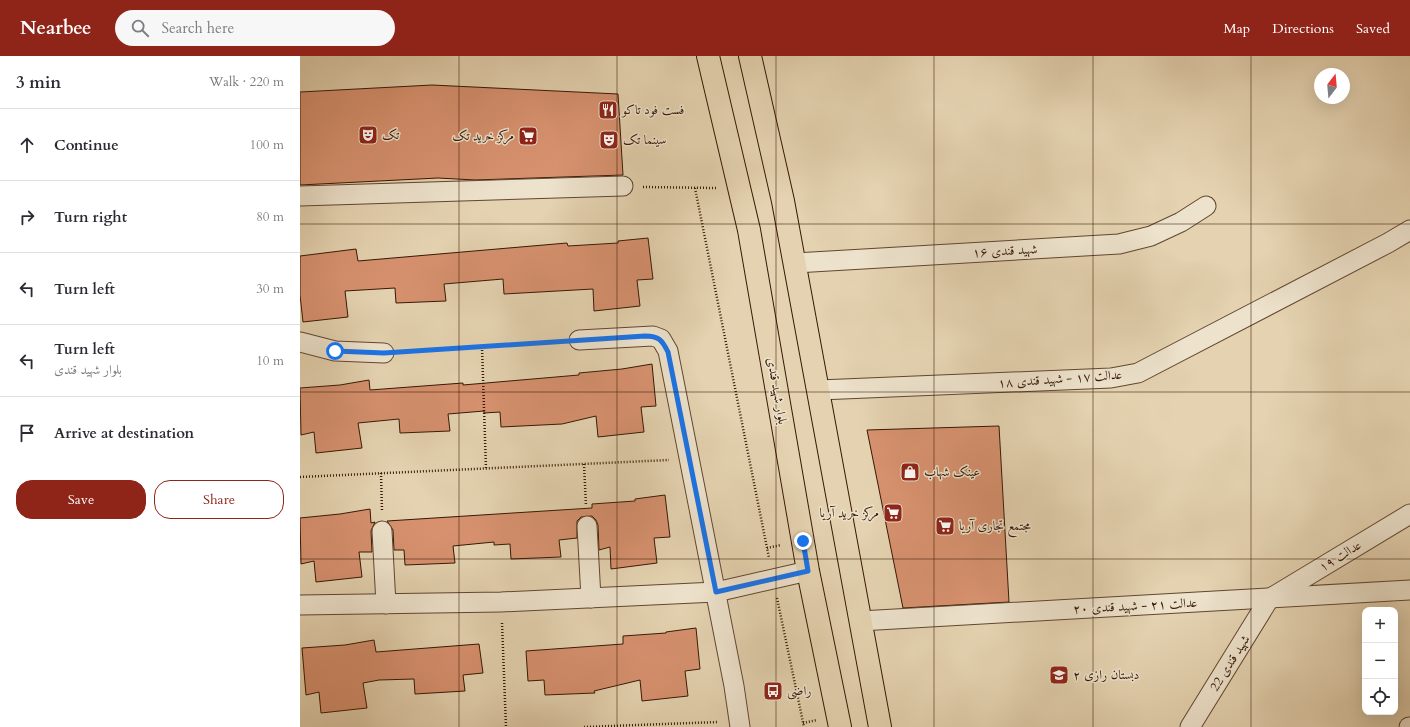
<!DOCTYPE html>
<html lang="en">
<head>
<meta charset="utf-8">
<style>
  :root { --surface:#fff; --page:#f7f7f7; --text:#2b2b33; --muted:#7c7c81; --line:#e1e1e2; --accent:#8f2418 }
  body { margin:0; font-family:Cardo,Amiri,serif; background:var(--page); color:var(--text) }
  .controls { position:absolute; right:12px; bottom:12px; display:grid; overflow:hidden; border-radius:8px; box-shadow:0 4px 16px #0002 }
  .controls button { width:36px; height:36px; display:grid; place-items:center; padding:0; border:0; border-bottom:1px solid var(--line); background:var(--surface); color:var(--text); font:20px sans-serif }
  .compass { position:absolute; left:1014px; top:12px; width:36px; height:36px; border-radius:50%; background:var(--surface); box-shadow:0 4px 16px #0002; rotate:16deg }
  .stop { position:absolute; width:12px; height:12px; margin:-9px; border:3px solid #1a73e8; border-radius:50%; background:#fff }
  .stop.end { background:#1a73e8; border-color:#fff; box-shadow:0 1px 4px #0008 }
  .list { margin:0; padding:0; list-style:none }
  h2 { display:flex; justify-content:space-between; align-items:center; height:52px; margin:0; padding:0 16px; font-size:17px }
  h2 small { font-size:13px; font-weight:400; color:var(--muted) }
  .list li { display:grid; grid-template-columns:26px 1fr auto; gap:12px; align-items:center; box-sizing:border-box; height:72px; padding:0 16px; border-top:1px solid var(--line) }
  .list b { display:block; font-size:15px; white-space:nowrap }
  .list p { margin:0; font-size:13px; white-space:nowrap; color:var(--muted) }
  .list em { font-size:13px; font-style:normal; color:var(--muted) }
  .actions { display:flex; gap:8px; padding:12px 16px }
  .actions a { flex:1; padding:9px 0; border:1px solid var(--accent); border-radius:16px; text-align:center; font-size:14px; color:var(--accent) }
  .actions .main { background:var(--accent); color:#fff }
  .icon { flex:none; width:22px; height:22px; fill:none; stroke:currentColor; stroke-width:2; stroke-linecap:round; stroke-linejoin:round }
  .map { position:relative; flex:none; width:1110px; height:671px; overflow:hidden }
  header { display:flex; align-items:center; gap:24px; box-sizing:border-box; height:56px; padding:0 20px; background:var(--accent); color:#fff }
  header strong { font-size:19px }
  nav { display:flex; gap:22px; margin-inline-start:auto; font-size:14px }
  .search { width:280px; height:36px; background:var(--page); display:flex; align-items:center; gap:10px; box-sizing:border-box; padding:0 14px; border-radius:22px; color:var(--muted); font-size:15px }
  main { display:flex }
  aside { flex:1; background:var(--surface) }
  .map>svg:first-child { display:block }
</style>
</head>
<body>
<header>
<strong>Nearbee</strong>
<div class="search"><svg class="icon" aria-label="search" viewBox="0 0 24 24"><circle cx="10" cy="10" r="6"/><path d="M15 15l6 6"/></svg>Search here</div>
<nav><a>Map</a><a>Directions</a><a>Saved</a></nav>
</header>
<main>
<aside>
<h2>3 min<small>Walk · 220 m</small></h2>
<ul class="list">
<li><svg class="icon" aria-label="ahead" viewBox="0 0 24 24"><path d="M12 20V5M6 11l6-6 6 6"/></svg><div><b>Continue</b></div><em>100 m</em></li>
<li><svg class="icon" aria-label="right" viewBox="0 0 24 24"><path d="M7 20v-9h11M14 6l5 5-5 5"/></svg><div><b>Turn right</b></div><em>80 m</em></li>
<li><svg class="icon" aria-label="left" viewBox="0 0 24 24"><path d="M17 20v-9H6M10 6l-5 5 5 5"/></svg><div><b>Turn left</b></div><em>30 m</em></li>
<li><svg class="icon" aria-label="left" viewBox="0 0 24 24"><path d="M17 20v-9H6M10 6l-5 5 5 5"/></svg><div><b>Turn left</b><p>بلوار شهید قندی</p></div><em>10 m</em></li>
<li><svg class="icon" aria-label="arrive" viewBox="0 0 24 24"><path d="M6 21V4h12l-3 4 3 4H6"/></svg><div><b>Arrive at destination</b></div></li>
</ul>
<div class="actions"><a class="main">Save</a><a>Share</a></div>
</aside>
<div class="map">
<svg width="1110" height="671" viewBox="0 0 1110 671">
  <rect width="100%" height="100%" fill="#e4d2b0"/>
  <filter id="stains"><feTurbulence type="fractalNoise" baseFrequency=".005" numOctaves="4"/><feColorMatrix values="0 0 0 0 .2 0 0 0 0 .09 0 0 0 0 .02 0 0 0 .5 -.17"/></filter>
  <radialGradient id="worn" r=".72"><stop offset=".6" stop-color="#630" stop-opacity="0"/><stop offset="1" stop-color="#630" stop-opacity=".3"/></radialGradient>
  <g fill="#d7916f" stroke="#361805">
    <polygon points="132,29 318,38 323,119 175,124 138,122 0,129 0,36"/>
    <polygon points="348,182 353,223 337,224 340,250 294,255 293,233 204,238 203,223 144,228 146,245 96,247 95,232 45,235 48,261 3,266 0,239 0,200 56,193 58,205 267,187 268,190 318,187 318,185"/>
    <polygon points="352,308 356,350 341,351 344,376 298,381 296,360 262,368 201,371 200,356 184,357 184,355 148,358 150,375 100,377 99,363 58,367 62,392 16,397 14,376 1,379 0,332 40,329 69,324 70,334 163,327 163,329 279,319 279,317 322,313"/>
    <polygon points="699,370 709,546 603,552 567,374"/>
    <polygon points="365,439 370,481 354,482 357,507 311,513 310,491 299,494 298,469 296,464 292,460 281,461 277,465 277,482 259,484 261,501 211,503 210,488 194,489 194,486 153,490 155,507 105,509 104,494 94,494 93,474 87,465 292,452 292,448 335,445 335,443"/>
    <polygon points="70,453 71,467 75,466 71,475 72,496 59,496 62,521 16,526 14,505 1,508 0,462 40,458"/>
    <polygon points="396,572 400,613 385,615 388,640 342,645 340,624 294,635 295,637 245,639 244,624 228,625 226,595 323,588 323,580 366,577 366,576"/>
    <polygon points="74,584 76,596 179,588 183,617 163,619 165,635 115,638 114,623 79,624 63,627 67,652 21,657 19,636 6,639 2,592 45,589"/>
  </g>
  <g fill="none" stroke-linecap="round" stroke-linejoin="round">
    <defs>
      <g id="minor">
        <polyline points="0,140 323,130"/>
        <polyline points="495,207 819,188 851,180 881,166 906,150"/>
        <polyline points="279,284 353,280 361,283 368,295 434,630 440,671"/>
        <polyline points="0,286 35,295 84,297"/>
        <polyline points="519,334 811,322 838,317 1088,187 1110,174"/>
        <polyline points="287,470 291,542"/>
        <polyline points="82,475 86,548"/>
        <polyline points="0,549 201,546 416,536 508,515"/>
        <polyline points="560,565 1110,534"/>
        <polyline points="890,671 969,543 1110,458"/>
        <polyline points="1109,671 1110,671"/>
      </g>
      <g id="primary">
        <polyline points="408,0 449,174 508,515 540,671"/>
        <polyline points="450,0 483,145 580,671"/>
      </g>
    </defs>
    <use href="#minor" stroke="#624630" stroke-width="21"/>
    <use href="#primary" stroke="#361805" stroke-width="24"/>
    <g stroke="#361805" stroke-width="2.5" stroke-dasharray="1 2" stroke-linecap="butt">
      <polyline points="343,131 416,132"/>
      <polyline points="395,132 469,502"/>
      <polyline points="182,291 186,413"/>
      <polyline points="104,296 259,286"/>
      <polyline points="284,408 286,450"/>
      <polyline points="81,417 82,455"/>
      <polyline points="0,421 369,404"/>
      <polyline points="467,492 481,489"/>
      <polyline points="477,542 504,671"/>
      <polyline points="202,567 206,671"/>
      <polyline points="503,667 517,664"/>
      <polyline points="284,671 418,666"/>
    </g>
    <use href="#minor" stroke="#ede2cc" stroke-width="19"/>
    <use href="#primary" stroke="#e4d2b0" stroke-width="22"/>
  </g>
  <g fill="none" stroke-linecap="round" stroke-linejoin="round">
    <path stroke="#1a73e8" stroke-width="5" d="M35 295 84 297 345 280C359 280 362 284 368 296L416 536 508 515 503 485"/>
  </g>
  <path fill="none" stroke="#361805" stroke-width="1" stroke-opacity="0.55" d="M159 0V671M317 0V671M476 0V671M634 0V671M793 0V671M951 0V671M0 168H1110M0 336H1110M0 503H1110"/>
  <defs>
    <symbol id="restaurant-square" viewBox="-11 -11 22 22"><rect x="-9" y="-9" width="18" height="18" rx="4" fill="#8f2418" stroke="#ede2cc"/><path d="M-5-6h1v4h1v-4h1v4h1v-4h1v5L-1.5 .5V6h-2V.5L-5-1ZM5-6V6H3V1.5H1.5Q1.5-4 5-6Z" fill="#fff"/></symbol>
    <symbol id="theatre-square" viewBox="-11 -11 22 22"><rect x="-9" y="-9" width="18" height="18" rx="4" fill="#8f2418" stroke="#ede2cc"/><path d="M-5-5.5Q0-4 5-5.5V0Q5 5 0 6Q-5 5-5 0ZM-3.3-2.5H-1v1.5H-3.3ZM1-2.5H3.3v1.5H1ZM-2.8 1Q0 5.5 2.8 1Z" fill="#fff"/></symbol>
    <symbol id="supermarket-square" viewBox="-11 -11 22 22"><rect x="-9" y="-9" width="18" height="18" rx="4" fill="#8f2418" stroke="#ede2cc"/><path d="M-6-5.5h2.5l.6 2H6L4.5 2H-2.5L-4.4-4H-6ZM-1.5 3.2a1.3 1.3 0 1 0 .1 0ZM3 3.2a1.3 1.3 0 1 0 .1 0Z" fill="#fff"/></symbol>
    <symbol id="shop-square" viewBox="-11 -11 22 22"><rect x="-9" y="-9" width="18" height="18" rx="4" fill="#8f2418" stroke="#ede2cc"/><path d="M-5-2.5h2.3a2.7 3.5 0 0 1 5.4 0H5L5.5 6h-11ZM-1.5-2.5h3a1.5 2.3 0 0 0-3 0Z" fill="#fff"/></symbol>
    <symbol id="school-square" viewBox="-11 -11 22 22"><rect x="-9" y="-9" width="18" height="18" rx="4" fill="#8f2418" stroke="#ede2cc"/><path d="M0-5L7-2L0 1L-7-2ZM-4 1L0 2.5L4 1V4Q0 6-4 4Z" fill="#fff"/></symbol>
    <symbol id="bus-square" viewBox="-11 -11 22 22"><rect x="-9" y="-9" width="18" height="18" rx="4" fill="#8f2418" stroke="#ede2cc"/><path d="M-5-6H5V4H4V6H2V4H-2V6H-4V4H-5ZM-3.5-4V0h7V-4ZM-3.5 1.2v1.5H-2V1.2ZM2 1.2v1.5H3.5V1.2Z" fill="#fff"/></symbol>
  </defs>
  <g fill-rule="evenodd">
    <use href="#restaurant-square" x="297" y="43" width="22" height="22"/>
    <use href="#theatre-square" x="57" y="68" width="22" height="22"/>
    <use href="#supermarket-square" x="217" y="69" width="22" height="22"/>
    <use href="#theatre-square" x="298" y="73" width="22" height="22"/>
    <use href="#shop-square" x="599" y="405" width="22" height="22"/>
    <use href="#supermarket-square" x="582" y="446" width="22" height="22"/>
    <use href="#supermarket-square" x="634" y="459" width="22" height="22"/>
    <use href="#school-square" x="748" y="608" width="22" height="22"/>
    <use href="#bus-square" x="462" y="624" width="22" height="22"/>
  </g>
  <g text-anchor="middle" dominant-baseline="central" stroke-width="3" stroke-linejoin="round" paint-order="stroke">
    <g font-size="13" fill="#361805" stroke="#ede2cc" text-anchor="start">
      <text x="322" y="54">فست فود تاکو</text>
      <text x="82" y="79">تک</text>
      <text x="214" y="80" text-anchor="end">مرکز خرید تک</text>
      <text x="323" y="84">سینما تک</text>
      <text x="624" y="416">عینک شهاب</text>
      <text x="579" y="457" text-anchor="end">مرکز خرید آریا</text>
      <text x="659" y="470">مجتمع تجاری آریا</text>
      <text x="773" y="619">دبستان رازی ۲</text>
      <text x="487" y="635">راضی</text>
    </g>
    <g font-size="13" fill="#361805" stroke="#ede2cc">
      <text transform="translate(705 195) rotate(-3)">شهید قندی ۱۶</text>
      <text transform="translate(760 323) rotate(-4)">عدالت ۱۷ - شهید قندی ۱۸</text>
      <text transform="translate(477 335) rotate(80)">بلوار شهید قندی</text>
      <text transform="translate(1040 500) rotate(-31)">عدالت ۱۹</text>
      <text transform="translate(835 550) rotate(-3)">عدالت ۲۱ - شهید قندی ۲۰</text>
      <text transform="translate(930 607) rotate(-58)">شهید قندی 22</text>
    </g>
  </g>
  <rect width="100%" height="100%" filter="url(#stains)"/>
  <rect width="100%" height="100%" fill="url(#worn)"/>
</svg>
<div class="controls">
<button>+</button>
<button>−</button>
<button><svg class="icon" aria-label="locate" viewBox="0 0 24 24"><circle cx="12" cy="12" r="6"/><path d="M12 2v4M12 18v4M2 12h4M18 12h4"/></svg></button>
</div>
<svg class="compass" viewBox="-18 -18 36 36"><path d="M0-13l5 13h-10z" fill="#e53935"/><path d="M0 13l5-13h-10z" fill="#7c7c81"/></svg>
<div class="stop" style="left:35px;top:295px"></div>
<div class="stop end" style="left:503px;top:485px"></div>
</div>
</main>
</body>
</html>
